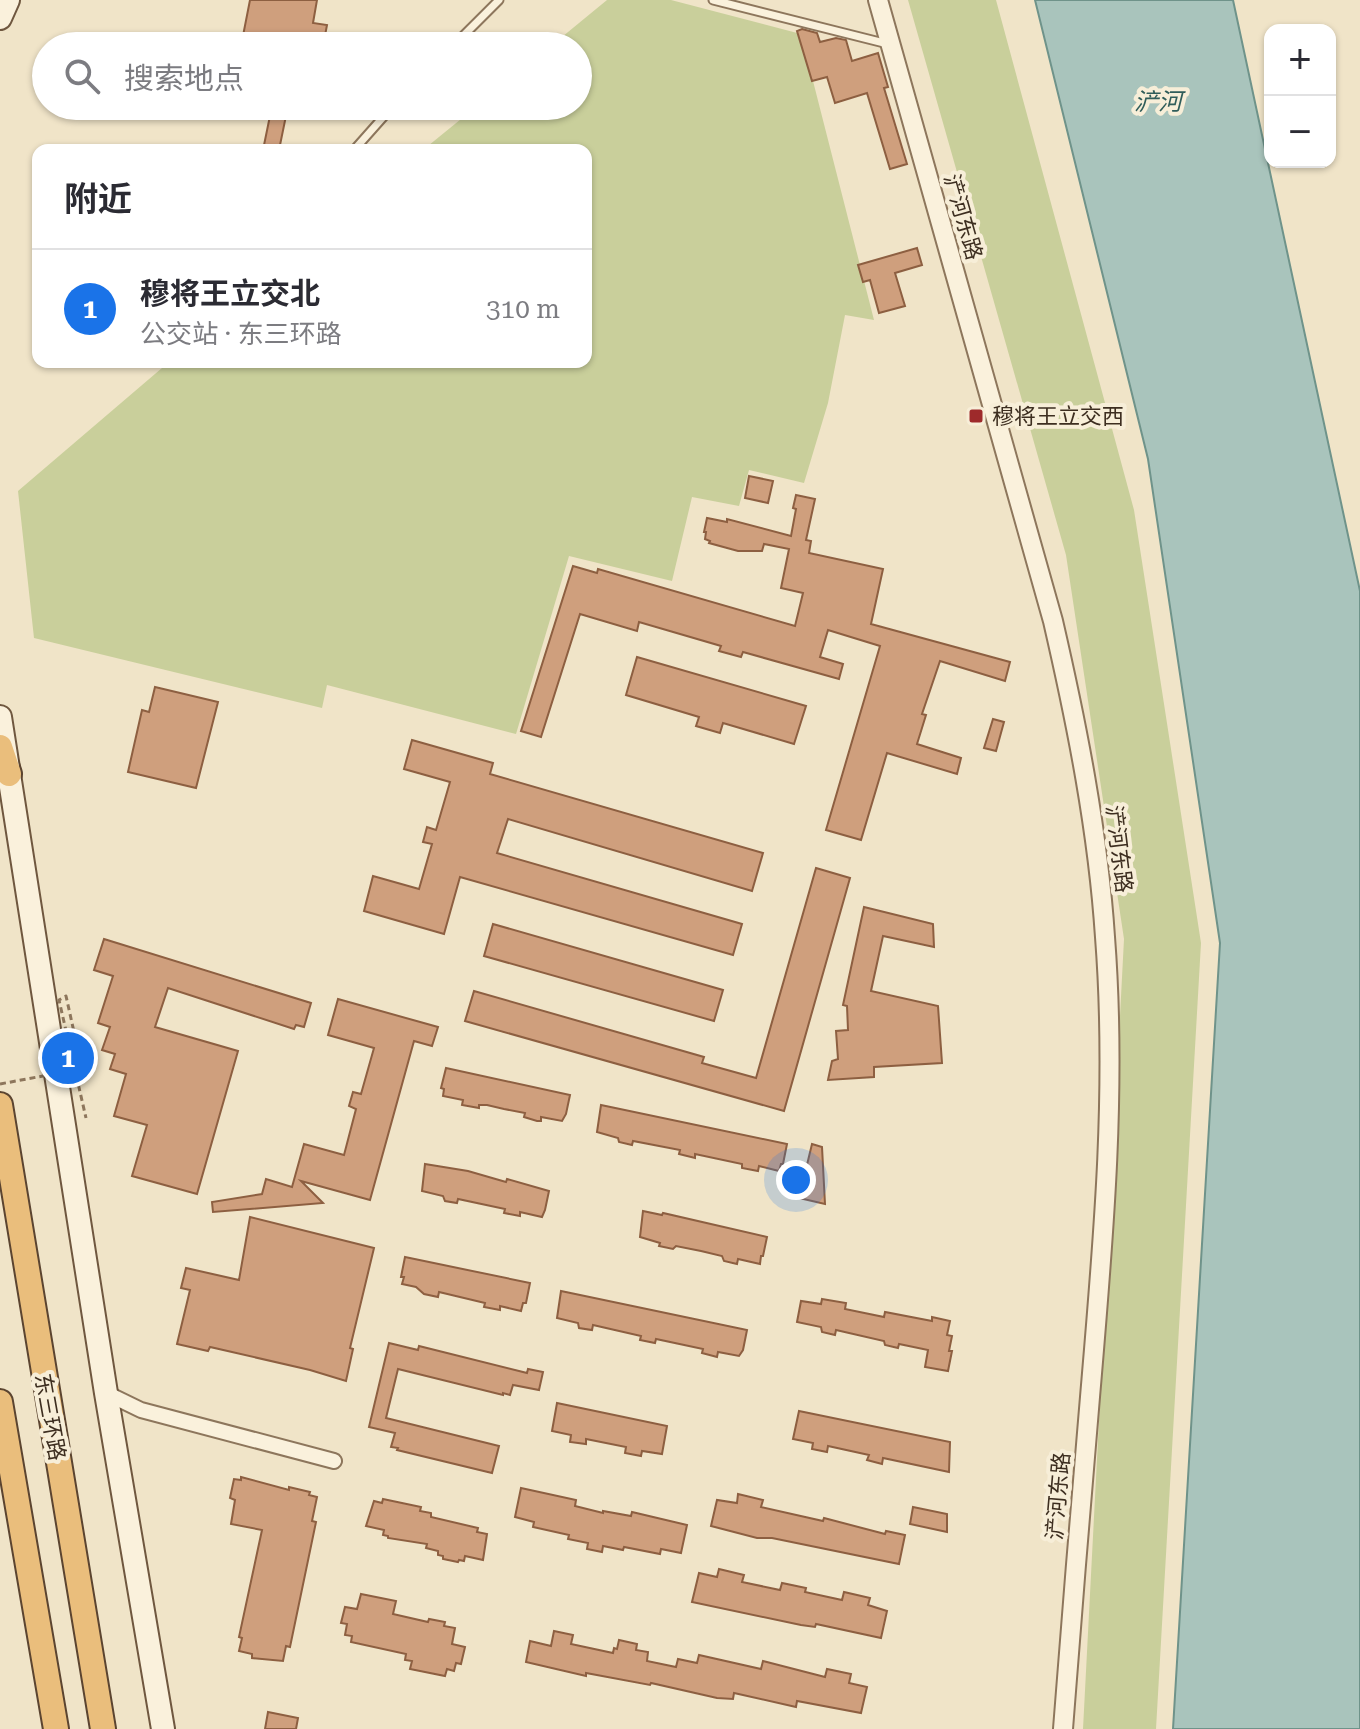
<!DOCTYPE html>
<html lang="zh">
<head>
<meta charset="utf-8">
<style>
  :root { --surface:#fff; --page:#f2f2f3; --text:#2b2b33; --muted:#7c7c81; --line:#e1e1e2; --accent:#1a73e8 }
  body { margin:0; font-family:"Roboto Serif","Noto Sans SC",serif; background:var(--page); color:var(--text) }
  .controls { position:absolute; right:24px; top:24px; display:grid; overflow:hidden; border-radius:16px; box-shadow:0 2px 6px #0004 }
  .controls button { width:72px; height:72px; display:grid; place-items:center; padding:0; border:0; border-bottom:2px solid var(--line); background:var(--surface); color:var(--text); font:40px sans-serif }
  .you { position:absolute; left:796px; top:1180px; width:28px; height:28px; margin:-20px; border:6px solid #fff; border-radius:50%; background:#1a73e8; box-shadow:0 0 0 12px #1a73e833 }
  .badge { display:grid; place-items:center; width:52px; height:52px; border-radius:50%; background:var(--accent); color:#fff; font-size:26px; font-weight:700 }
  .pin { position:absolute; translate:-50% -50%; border:4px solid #fff; box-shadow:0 2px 8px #0006 }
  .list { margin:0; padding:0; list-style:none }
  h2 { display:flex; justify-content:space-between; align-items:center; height:104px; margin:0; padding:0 32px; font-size:34px }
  h2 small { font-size:26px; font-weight:400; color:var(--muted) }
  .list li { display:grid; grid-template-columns:52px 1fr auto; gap:24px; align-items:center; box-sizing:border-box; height:120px; padding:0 32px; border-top:2px solid var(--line) }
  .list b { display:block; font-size:30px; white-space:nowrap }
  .list p { margin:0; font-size:26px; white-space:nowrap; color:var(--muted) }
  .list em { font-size:26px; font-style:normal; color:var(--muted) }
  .icon { flex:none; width:44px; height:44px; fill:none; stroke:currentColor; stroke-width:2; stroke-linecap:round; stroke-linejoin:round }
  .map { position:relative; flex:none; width:1360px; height:1729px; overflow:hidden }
  .search { position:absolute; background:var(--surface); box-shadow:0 2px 6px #0004; left:32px; top:32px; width:560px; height:88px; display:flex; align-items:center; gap:20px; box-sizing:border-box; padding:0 28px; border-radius:44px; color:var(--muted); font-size:30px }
  .panel { position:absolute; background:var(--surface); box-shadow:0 2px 6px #0004; left:32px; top:144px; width:560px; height:224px; border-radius:16px }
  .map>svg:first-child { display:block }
</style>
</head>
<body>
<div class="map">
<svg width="1360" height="1729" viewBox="0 0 1360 1729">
  <rect width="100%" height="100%" fill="#f0e4c8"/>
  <g fill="#c9cf9b">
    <polygon points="607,0 671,0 801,34 874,320 845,315 828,403 804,483 749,470 739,506 692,497 672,581 569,556 516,734 327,685 322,708 34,638 18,491 169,362 586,362 586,150 423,150 477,106 578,106 578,46 551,46"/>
    <polygon points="908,0 996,0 1134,510 1201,943 1156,1729 1083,1729 1124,939 1066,555"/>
  </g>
  <polygon fill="#a9c4bc" stroke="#6f938a" stroke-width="2" points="1035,0 1233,0 1360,591 1360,1729 1173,1729 1220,943 1148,459"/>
  <g fill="#cf9f7d" stroke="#8d5f41" stroke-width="2">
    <polygon points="250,0 317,0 313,23 327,25 323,46 241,46"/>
    <polygon points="802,29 817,33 820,42 836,38 846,40 852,61 878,53 888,87 884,88 907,164 890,169 867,93 835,103 827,77 812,81 797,31"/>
    <polygon points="272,106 288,106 279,150 263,150"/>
    <polygon points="917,248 922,265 895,273 905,306 879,313 870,280 863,282 858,265"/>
    <polygon points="749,476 773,481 768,503 745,498"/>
    <polygon points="796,495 815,499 806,540 811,541 809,553 883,569 871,624 1010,662 1005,681 940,661 922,714 926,715 917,744 961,758 957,774 887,753 861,840 826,830 880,646 828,630 820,657 843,664 839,679 743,652 741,657 719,651 721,646 639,622 637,631 580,614 541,737 521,731 573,566 597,573 598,569 795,626 803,593 781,588 789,549 764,544 762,551 738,551 709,543 710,541 705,539 706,532 704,532 707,518 727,522 727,519 791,536 796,509 793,508"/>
    <polygon points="637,657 806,706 794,744 723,723 720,733 696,726 699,717 626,695"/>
    <polygon points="155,687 218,702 196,788 128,772 142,710 149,712"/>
    <polygon points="993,719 1004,722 996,751 984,748"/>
    <polygon points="412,740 493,763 490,774 763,853 752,891 508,819 497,853 742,924 733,955 460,877 444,934 364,911 373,876 419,889 432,844 423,842 427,827 436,830 450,782 404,769"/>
    <polygon points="816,868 850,878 784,1111 465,1021 474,991 704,1057 702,1063 756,1078"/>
    <polygon points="864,907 933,924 934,947 883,936 871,991 938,1006 942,1063 874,1067 874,1077 828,1080 832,1061 838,1059 836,1031 848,1030 847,1006 843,1005"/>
    <polygon points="493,924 723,990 714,1021 484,956"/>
    <polygon points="104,939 311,1003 304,1027 296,1025 294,1029 168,988 155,1027 238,1051 197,1194 132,1176 147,1125 114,1116 126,1074 110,1069 115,1054 102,1050 110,1027 98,1023 113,976 94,970"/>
    <polygon points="338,999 438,1027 432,1046 414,1041 370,1200 301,1181 323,1203 213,1212 212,1202 262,1194 266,1179 292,1187 304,1144 344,1155 356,1109 349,1106 353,1092 361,1094 374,1048 328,1035"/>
    <polygon points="446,1068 570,1095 566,1114 562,1121 541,1117 541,1121 537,1121 524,1117 525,1113 504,1109 487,1105 479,1105 479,1108 462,1105 463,1100 443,1096 444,1089 441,1088"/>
    <polygon points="601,1105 787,1144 783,1164 781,1164 779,1171 759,1166 758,1171 742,1168 742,1164 695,1154 695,1158 679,1154 680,1150 633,1141 632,1145 619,1142 618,1138 597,1132"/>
    <polygon points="812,1144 822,1147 825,1204 799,1198"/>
    <polygon points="425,1164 468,1171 506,1182 507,1179 549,1191 545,1210 542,1217 520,1212 520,1216 504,1213 505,1209 458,1199 457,1203 445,1201 443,1196 422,1191"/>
    <polygon points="643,1211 662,1215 663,1213 767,1237 763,1256 761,1256 760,1264 738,1259 737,1264 724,1261 722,1256 701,1251 676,1246 673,1249 659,1246 660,1243 640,1237"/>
    <polygon points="250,1217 374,1248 350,1348 353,1349 346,1381 310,1370 210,1347 208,1351 177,1344 190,1290 181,1288 186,1268 239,1280"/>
    <polygon points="405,1257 530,1283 526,1303 523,1303 521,1311 500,1306 500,1310 484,1307 485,1303 439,1292 438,1297 424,1294 416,1287 402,1284 404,1277 401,1277"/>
    <polygon points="561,1291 747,1330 743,1350 739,1356 718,1352 717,1357 702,1353 703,1349 656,1339 655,1343 640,1340 641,1336 593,1325 592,1330 579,1328 578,1323 557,1318"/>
    <polygon points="822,1299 846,1303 845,1309 884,1317 885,1312 932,1321 932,1317 950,1321 947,1335 952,1336 949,1351 952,1351 948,1371 925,1367 928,1350 899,1344 898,1348 885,1345 884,1341 836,1330 835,1335 822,1332 821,1327 797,1322 801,1301 821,1304"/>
    <polygon points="389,1343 418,1350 419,1346 527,1373 528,1369 543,1372 539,1390 513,1385 510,1395 503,1393 503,1395 398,1369 386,1418 499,1446 492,1473 397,1450 398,1448 391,1447 395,1433 369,1427"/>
    <polygon points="557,1403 667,1426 662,1454 642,1451 641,1456 625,1453 626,1447 586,1439 586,1444 570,1442 571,1435 552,1431"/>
    <polygon points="799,1411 950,1442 949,1472 883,1458 882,1464 867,1460 869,1455 828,1446 827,1452 812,1449 813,1443 793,1439"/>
    <polygon points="241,1477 289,1490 289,1487 310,1492 309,1495 317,1497 312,1521 316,1522 290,1647 286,1646 283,1661 252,1658 252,1654 239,1651 242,1638 239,1637 262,1530 231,1524 235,1500 230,1498 234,1479 241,1480"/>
    <polygon points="521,1488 576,1500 575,1506 603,1513 603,1511 631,1516 632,1512 687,1525 681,1553 661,1549 660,1554 624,1547 623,1550 603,1546 602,1552 587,1549 588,1543 568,1539 569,1535 533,1527 534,1522 515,1517"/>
    <polygon points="738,1494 763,1500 761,1507 823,1521 824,1518 885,1534 886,1531 905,1535 899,1564 772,1538 757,1538 711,1526 717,1500 737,1503"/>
    <polygon points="383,1499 421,1507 420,1511 431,1513 431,1517 478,1528 477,1532 487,1534 483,1560 465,1556 464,1561 459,1560 458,1562 443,1559 443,1556 438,1555 438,1551 426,1548 427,1544 388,1538 388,1536 383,1535 384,1530 366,1526 374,1501 382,1503"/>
    <polygon points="913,1507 947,1514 947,1532 910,1524"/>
    <polygon points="719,1569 744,1575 742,1582 780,1590 782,1583 806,1588 805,1592 842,1600 844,1592 870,1598 868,1605 887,1611 881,1638 816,1624 815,1627 801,1625 692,1602 699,1573 717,1577"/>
    <polygon points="361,1594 396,1601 393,1614 428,1622 429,1619 445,1622 444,1626 455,1628 452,1644 465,1647 461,1664 456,1663 454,1671 447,1669 445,1676 410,1669 412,1661 405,1660 406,1654 351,1642 352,1636 345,1635 347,1624 341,1623 345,1607 357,1609"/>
    <polygon points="554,1631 573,1635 571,1644 613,1653 614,1648 617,1649 619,1640 637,1644 636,1650 648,1652 647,1661 676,1667 678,1659 697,1663 699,1655 761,1669 763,1661 825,1677 827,1669 851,1674 849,1683 867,1687 861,1713 797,1701 796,1707 734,1693 733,1699 717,1698 651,1683 650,1685 586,1673 586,1676 526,1662 530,1641 551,1646"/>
    <polygon points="268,1712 298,1718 296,1729 265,1729"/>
  </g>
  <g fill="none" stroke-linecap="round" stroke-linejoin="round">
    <defs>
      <g id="service">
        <polyline points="713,0 888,44"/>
        <polyline points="453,46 499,0"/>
        <polyline points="354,150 393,106"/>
      </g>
      <polyline id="minor" points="106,1393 141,1410 334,1461"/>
      <path id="tertiary" d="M878 0 1053 621C1077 725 1098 831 1105 937 1117 1091 1103 1244 1090 1397 1080 1508 1072 1618 1063 1729"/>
      <g id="secondary">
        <polyline points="0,18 8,0"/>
        <polyline points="0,717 106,1393 163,1729"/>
      </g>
      <g id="trunk">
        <polyline points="0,747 9,774"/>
        <polyline points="0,1105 103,1729"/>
        <polyline points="0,1402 56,1729"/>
      </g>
    </defs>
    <use href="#service" stroke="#8d765c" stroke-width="11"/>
    <use href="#minor" stroke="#8d765c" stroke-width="18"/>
    <use href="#tertiary" stroke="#8d765c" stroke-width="22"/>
    <use href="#secondary" stroke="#6f573f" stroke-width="26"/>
    <use href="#trunk" stroke="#5b4430" stroke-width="28"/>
    <use href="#service" stroke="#faf1dc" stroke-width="7"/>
    <use href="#minor" stroke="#faf1dc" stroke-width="14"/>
    <use href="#tertiary" stroke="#faf1dc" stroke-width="18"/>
    <use href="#secondary" stroke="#faf1dc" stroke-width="22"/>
    <use href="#trunk" stroke="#eabe7c" stroke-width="24"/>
    <g stroke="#8d765c" stroke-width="3" stroke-dasharray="6 4" stroke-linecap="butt">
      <polyline points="80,1059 66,996 59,1000 86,1118"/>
      <polyline points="0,1084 75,1070"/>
    </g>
  </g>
  <rect fill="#9e2a2b" stroke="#f7eed8" stroke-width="3" x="968" y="408" width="16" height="16" rx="4"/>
  <g text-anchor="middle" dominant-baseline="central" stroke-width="8" stroke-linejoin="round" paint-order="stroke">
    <g font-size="22" fill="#3d2e20" stroke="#f7eed8">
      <text transform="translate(963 217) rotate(74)">浐河东路</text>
      <text transform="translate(1119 849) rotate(83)">浐河东路</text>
      <text transform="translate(50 1417) rotate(80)">东三环路</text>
      <text transform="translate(1058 1496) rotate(-85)">浐河东路</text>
    </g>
    <g font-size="22" fill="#3d2e20" stroke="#f7eed8" text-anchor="start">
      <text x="992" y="416">穆将王立交西</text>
    </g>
    <g font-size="24" font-style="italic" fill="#2f5d5a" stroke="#f7eed8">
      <text x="1158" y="102">浐河</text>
    </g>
  </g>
</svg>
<div class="controls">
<button>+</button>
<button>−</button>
</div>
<div class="you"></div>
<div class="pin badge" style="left:68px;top:1058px">1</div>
<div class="search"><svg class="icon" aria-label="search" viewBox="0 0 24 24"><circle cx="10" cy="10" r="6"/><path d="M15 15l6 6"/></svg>搜索地点</div>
<section class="panel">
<h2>附近<small></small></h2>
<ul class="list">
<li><span class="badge">1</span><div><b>穆将王立交北</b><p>公交站 · 东三环路</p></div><em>310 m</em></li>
</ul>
</section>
</div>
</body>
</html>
